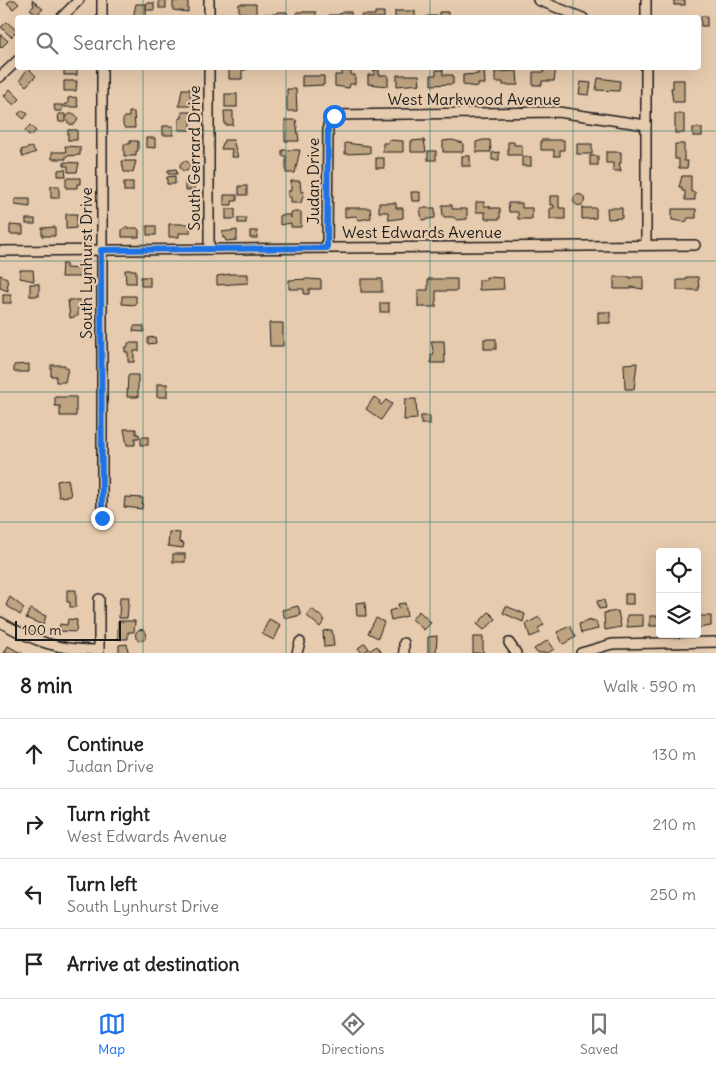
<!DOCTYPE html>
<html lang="en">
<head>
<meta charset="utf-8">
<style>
  :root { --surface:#fff; --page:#f6f6f6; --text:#222; --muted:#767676; --line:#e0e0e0; --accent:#1a73e8 }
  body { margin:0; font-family:Delius,sans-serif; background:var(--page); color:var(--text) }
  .controls { position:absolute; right:15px; bottom:15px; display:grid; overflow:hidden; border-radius:5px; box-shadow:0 5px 20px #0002 }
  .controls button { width:45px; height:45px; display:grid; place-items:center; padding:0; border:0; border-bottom:1px solid var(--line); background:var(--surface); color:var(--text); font:25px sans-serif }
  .scale { position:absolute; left:15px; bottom:12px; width:106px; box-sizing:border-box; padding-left:5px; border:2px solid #1c1c1c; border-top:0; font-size:14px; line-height:18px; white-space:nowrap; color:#1c1c1c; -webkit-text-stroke:4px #e7cbae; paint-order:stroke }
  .stop { position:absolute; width:15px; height:15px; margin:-11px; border:4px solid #1a73e8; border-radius:50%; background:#fff }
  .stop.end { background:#1a73e8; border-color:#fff; box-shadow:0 1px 5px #0008 }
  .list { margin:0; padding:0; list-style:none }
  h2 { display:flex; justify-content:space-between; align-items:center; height:65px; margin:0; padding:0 20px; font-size:21px }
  h2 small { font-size:16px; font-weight:400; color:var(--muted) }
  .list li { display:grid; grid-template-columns:32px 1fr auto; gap:15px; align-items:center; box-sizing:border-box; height:70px; padding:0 20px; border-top:1px solid var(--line) }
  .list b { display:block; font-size:19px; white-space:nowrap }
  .list p { margin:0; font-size:16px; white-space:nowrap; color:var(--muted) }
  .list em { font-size:16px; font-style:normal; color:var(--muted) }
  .icon { flex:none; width:28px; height:28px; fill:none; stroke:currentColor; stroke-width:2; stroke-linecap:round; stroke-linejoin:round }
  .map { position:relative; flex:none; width:716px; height:653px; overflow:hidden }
  .search { position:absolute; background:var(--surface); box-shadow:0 5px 20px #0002; left:15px; right:15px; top:15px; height:55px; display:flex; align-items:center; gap:12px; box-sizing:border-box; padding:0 18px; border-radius:5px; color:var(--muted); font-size:19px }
  .sheet { height:345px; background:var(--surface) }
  nav { display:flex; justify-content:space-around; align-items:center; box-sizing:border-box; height:70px; border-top:1px solid var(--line); background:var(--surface); font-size:14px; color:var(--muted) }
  nav a { display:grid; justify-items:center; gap:2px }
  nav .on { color:var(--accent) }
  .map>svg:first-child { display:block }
</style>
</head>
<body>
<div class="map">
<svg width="716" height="653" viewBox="0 0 716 653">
  <rect width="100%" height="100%" fill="#e7cbae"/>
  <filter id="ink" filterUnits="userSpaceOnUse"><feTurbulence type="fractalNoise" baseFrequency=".02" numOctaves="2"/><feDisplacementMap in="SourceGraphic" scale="10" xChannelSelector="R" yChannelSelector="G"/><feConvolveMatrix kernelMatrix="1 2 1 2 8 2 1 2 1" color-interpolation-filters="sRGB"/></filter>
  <g filter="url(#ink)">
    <g fill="#bfa481" stroke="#1c1c1c">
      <polygon points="11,0 15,0 19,4 13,9 7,3"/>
      <polygon points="32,0 43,9 36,15 30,9 34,6"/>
      <rect x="159" y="0" width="7" height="8"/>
      <rect x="674" y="0" width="11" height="5"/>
      <polygon points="173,1 188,1 188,12 173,10"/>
      <rect x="146" y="3" width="8" height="7"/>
      <polygon points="136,4 146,4 146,18 133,18"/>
      <polygon points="239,4 256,4 256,18 247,18 247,13 239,13"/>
      <rect x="395" y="11" width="20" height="7"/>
      <polygon points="277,12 287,12 287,18 264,18 264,14 277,14"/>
      <rect x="297" y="12" width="19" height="6"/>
      <polygon points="343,12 351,12 351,18 329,18 329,15 338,15"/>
      <polygon points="375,12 384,12 384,18 361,18 361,15 375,15"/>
      <polygon points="439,12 448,12 448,18 427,18 427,16 439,16"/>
      <rect x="701" y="16" width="6" height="10"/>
      <polygon points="7,22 17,31 11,37 1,27"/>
      <polygon points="0,34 8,41 1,48 0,47"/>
      <polygon points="28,68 36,76 26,86 20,80"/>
      <rect x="64" y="68" width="13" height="7"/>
      <polygon points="233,68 246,68 246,70 242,70 242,79 229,79 229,69"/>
      <polygon points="544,68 556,68 554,81 542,81 542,85 533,85 533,72 544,72"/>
      <polygon points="374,70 379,70 379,75 388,75 388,86 368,84 368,75 374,75"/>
      <polygon points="436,70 443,70 443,75 453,75 453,84 431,85 431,75 436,75"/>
      <polygon points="478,70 484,70 485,84 478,84 478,87 463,85 463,75 478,74"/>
      <polygon points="342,71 351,71 351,75 355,75 355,84 350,84 349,88 335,86 335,75 342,75"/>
      <polygon points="517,71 518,85 503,85 503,82 495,82 495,72"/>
      <polygon points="397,75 419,75 420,84 397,86"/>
      <polygon points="302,76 324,76 324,85 302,86"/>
      <polygon points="598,78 620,81 619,91 596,90"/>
      <polygon points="673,80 684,80 684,102 673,102 671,88 673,88"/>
      <polygon points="64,81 77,81 76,91 64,91"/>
      <polygon points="581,82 591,83 589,95 579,94"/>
      <polygon points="10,89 20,99 14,105 4,96"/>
      <polygon points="182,89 190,89 190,96 192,98 190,106 179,106"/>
      <polygon points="287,89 296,89 297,111 287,111"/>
      <rect x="225" y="94" width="12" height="13"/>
      <polygon points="76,97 78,107 64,107 64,104 68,104 68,98"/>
      <polygon points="54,105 62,105 62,111 55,111"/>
      <polygon points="23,110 28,114 24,119 18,114"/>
      <polygon points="224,111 233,111 233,125 225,125"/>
      <polygon points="129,112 134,112 135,128 125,128 123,125 123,120 125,117 129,117"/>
      <polygon points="182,112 191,112 191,130 179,130 179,118 182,118"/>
      <circle cx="72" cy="119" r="5.5"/>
      <polygon points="58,114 65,114 65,122 59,122"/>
      <rect x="675" y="114" width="9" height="19"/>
      <polygon points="285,120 296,120 299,141 285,141"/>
      <polygon points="30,125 36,131 30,136 25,131"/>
      <rect x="163" y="126" width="10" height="9"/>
      <rect x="693" y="128" width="9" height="8"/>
      <rect x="68" y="130" width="9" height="10"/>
      <polygon points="146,138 155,138 155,148 146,147"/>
      <polygon points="224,140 233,140 238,157 231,157 232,149 221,149"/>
      <polygon points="389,140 403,141 403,152 383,152 383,143 388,143"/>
      <polygon points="424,140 426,152 411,152 411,141"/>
      <polygon points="452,140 463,143 463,152 443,152 443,141"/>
      <polygon points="483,140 490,140 491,152 476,152 476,142"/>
      <polygon points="541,140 564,140 564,150 560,150 560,156 554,156 554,150 541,150"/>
      <polygon points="130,141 138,141 138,151 136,151 136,156 124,156 124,144 130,144"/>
      <polygon points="508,142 514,142 514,145 522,145 522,155 508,155"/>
      <polygon points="345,143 370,146 370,153 345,154"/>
      <rect x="577" y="144" width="15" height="10"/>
      <polygon points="675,144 684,144 684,161 688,161 687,168 679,168 679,159 675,159"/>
      <polygon points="65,146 80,147 80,155 66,156 66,159 52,159 52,152 66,152"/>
      <polygon points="31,147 36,152 23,157 21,150"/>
      <polygon points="282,150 300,150 295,173 286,173 286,156 282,156"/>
      <rect x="428" y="151" width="8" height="9"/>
      <polygon points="499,152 499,160 492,160 492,153"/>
      <polygon points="606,152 621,152 621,163 619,163 621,171 613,171 613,163 606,163"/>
      <rect x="462" y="156" width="8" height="10"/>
      <rect x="590" y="156" width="8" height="9"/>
      <rect x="522" y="157" width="9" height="9"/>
      <rect x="376" y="158" width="8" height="10"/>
      <polygon points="122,161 136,161 133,172 124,172"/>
      <circle cx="185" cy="166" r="5"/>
      <polygon points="64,162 79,163 77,172 68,172 68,166 64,166"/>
      <polygon points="65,169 66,176 58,176 58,170"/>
      <polygon points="176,169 177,174 168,174 168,170"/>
      <polygon points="175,176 175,184 167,184 167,177"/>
      <polygon points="682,176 691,176 691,192 695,192 695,200 685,200 685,191 682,191 682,187 679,187"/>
      <polygon points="66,178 80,178 80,184 77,184 77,188 66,188"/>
      <rect x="185" y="181" width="9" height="9"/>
      <polygon points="291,181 300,181 301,192 304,192 301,203 291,203 291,197 288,197 288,191 291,191"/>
      <rect x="124" y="182" width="9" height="9"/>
      <rect x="51" y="186" width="8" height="12"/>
      <rect x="239" y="186" width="8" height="9"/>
      <polygon points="411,192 420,192 420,201 412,201"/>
      <circle cx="579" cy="200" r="5.5"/>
      <polygon points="224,195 237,195 237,201 232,201 232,205 224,205"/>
      <polygon points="550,196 559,196 559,208 565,208 565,219 550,219 550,208 554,208 554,205 550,205"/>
      <polygon points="15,199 30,199 30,207 15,205"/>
      <polygon points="476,202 484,202 484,206 490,206 490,208 500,208 500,219 485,219 485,212 476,212"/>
      <polygon points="379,203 396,203 396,208 403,208 403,218 389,220 388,212 379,212"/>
      <polygon points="508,203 522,203 522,208 532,208 532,219 518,219 518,212 509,212"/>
      <polygon points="442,205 452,205 452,209 467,209 467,219 457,220 453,217 443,217"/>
      <polygon points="345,208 370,208 371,218 359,220 356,216 345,217"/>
      <polygon points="420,208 435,208 435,218 422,220"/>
      <polygon points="582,208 596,208 596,218 582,219"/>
      <polygon points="607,208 622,208 622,218 608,219"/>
      <rect x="226" y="209" width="9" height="10"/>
      <polygon points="672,209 696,209 696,218 688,218 686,222 672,220"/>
      <polygon points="291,212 301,212 301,227 291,227 291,223 280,225 280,215 289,215 291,218"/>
      <polygon points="66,214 77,214 76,228 66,229"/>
      <rect x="238" y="218" width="8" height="5"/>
      <rect x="26" y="219" width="9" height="5"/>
      <polygon points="169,224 190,224 190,233 179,233 179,237 169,237"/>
      <polygon points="10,225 23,226 23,234 10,234"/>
      <rect x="147" y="226" width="9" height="9"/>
      <polygon points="55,227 55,236 42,236 42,228"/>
      <polygon points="124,228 137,228 139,230 139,237 122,237 122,230"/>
      <polygon points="237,230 237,240 226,241 225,238 223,238 222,232"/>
      <rect x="250" y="231" width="7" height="7"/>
      <polygon points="62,264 66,264 66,268 82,269 83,277 61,277"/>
      <polygon points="20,270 33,270 34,281 20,278"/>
      <polygon points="125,270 136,270 136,283 126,283"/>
      <polygon points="230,274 248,274 248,283 217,285 217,276"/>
      <polygon points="0,275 7,278 8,291 0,288"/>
      <rect x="141" y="277" width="9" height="9"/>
      <polygon points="486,277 503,278 504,289 479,290 479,280 486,280"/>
      <polygon points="614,277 631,277 631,279 633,277 643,277 643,289 631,287 631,289 614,289"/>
      <polygon points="686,277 698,277 699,290 677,290 677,280 686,280"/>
      <polygon points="308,279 321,280 321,289 309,289 309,294 304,294 304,289 289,289 289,280"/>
      <rect x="361" y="279" width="21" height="13"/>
      <polygon points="428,279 457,279 457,291 436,291 436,307 418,307 418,290 428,290"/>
      <rect x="30" y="284" width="9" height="12"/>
      <rect x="3" y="295" width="8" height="8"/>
      <polygon points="122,296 136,296 136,305 122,304"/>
      <polygon points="68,300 81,300 81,306 78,308 78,316 70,318"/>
      <rect x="380" y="303" width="9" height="9"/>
      <rect x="598" y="312" width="12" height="11"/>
      <polygon points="269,323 283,323 283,346 270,346"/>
      <polygon points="134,326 144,326 144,332 133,331"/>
      <polygon points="155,337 156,343 148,344 148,338"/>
      <rect x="484" y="339" width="12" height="10"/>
      <polygon points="431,341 444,341 445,363 431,363 431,355 434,355"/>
      <polygon points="128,343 139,343 139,351 134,351 134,362 128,362 128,352 125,352 125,347 128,347"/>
      <polygon points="637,363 634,389 625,389 624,364"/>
      <polygon points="29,364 29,372 14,372 14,365"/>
      <polygon points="51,365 65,365 65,368 68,368 65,382 56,382 56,376 51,376"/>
      <polygon points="128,375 138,375 138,397 127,397"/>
      <rect x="157" y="384" width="10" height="13"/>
      <polygon points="55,397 76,397 76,416 60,416 60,406 55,406"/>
      <polygon points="374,397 380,401 379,403 381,405 386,400 392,404 381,420 366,409"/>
      <polygon points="405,399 416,399 417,419 404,420"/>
      <rect x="421" y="416" width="9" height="8"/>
      <polygon points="124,429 136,429 136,434 139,434 139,438 135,438 135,445 127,445"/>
      <rect x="141" y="437" width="7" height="8"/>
      <polygon points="68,479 71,496 59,497 57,481"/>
      <polygon points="125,497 143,498 142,509 124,507"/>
      <polygon points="169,532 180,533 179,542 184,543 183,548 168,546"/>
      <rect x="173" y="554" width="12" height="8"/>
      <polygon points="67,590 76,590 76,607 70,607 70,602 67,602"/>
      <rect x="625" y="594" width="8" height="10"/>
      <polygon points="10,597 24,608 20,615 6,605"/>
      <polygon points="120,597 129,597 127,618 119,618"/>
      <polygon points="604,600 606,608 599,609 597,601"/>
      <polygon points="365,602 366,616 357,616 356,603"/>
      <polygon points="405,603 407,616 391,620 389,611 399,608 398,604"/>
      <polygon points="298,606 301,615 285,619 282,610"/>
      <polygon points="506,606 525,614 523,622 503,613"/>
      <polygon points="30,609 46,616 43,625 26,618"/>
      <polygon points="312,609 325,620 320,627 307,616"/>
      <polygon points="419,611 431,623 424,630 412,619"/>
      <polygon points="618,611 621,627 605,630 604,613"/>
      <polygon points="489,612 496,619 484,630 477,624"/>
      <polygon points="627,615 643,615 643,626 627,627"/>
      <rect x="650" y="616" width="10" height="10"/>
      <polygon points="697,616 711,616 711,626 697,628"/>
      <polygon points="539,617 544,625 538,628 540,633 530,637 526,624"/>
      <polygon points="376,618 384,622 378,638 368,633"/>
      <polygon points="68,619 77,620 76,632 59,631 60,624 67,625"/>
      <polygon points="269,619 281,625 274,640 262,634"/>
      <polygon points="591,620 592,622 596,621 598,629 581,633 579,624"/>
      <polygon points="118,621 135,621 134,632 128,632 128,639 118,639"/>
      <polygon points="570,626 576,637 563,644 557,632"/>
      <circle cx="141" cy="635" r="5.5"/>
      <polygon points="332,630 334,646 324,647 323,631"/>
      <polygon points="437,636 436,653 428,653 428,637"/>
      <rect x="473" y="637" width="10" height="16"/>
      <polygon points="548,640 554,649 548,653 537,653 534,649"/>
      <polygon points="365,643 369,649 362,653 358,648"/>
      <polygon points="127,644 128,652 132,653 119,653 119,645"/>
      <polygon points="8,646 17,651 22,653 4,653"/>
      <polygon points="377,646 382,653 370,653 369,651"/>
    </g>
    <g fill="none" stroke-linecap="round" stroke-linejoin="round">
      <defs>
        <g id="minor">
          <polyline points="209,0 209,18"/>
          <polyline points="538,0 583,18"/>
          <polyline points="61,18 79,0"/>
          <polyline points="102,18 102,0"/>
          <polyline points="646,18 646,0"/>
          <polyline points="102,68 102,519"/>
          <polyline points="209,68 209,249"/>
          <polyline points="646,68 646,245"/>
          <polyline points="0,77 18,60"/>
          <polyline points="327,248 328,125 330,119 336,115 558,112 646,125"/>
          <polyline points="0,251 695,245"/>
          <path d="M0 622C36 642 57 650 99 650"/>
          <polyline points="404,643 404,653"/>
          <polyline points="509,643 516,653"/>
          <polyline points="99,653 99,599"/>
          <polyline points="297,653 300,642"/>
          <polyline points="581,653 612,644 716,642"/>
        </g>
      </defs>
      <use href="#minor" stroke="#1c1c1c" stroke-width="12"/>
      <use href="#minor" stroke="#e7cbae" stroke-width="9"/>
    </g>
  </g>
  <g fill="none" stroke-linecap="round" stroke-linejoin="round" filter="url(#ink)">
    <polyline stroke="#1a73e8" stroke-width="6" points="102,518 101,250 327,248 328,125 334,116"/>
  </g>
  <path fill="none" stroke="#0f766e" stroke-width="1" stroke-opacity="0.55" d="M143 0V18M286 0V18M430 0V18M573 0V18M143 68V653M286 68V653M430 68V653M573 68V653M0 131H716M0 261H716M0 392H716M0 522H716"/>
  <g text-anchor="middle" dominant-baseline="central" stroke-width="4.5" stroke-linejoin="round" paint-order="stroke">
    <g font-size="16" fill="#1c1c1c" stroke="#e7cbae">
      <text x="474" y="99">West Markwood Avenue</text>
      <text transform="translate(194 158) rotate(-90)">South Gerrard Drive</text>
      <text transform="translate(313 181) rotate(-90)">Judan Drive</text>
      <text x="422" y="232">West Edwards Avenue</text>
      <text transform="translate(86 263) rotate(-90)">South Lynhurst Drive</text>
    </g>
  </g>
</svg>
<div class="controls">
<button><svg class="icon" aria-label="locate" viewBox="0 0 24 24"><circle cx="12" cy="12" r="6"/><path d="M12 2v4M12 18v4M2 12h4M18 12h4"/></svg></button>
<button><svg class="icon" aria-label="layers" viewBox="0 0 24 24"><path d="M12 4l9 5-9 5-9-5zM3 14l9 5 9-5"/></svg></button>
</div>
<div class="scale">100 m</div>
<div class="stop" style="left:334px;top:116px"></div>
<div class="stop end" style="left:102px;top:518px"></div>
<div class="search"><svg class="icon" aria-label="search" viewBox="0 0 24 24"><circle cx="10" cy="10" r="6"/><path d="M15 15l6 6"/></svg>Search here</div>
</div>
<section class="sheet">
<h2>8 min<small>Walk · 590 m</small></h2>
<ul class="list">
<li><svg class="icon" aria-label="ahead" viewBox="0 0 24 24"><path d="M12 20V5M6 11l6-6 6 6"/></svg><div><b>Continue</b><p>Judan Drive</p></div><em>130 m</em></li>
<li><svg class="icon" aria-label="right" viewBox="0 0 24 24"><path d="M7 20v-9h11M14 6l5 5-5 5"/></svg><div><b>Turn right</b><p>West Edwards Avenue</p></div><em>210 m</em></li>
<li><svg class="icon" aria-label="left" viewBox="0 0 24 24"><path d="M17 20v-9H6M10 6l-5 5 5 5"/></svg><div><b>Turn left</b><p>South Lynhurst Drive</p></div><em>250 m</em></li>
<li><svg class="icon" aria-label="arrive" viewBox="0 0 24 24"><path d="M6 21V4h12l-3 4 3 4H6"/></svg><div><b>Arrive at destination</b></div></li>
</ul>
</section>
<nav>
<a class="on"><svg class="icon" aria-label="map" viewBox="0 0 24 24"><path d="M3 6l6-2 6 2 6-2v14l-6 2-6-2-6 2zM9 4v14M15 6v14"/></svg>Map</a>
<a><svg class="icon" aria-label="directions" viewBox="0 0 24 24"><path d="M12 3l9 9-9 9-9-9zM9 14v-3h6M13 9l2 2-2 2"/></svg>Directions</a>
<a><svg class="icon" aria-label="saved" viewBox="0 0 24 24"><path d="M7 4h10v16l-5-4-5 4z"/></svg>Saved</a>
</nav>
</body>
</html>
